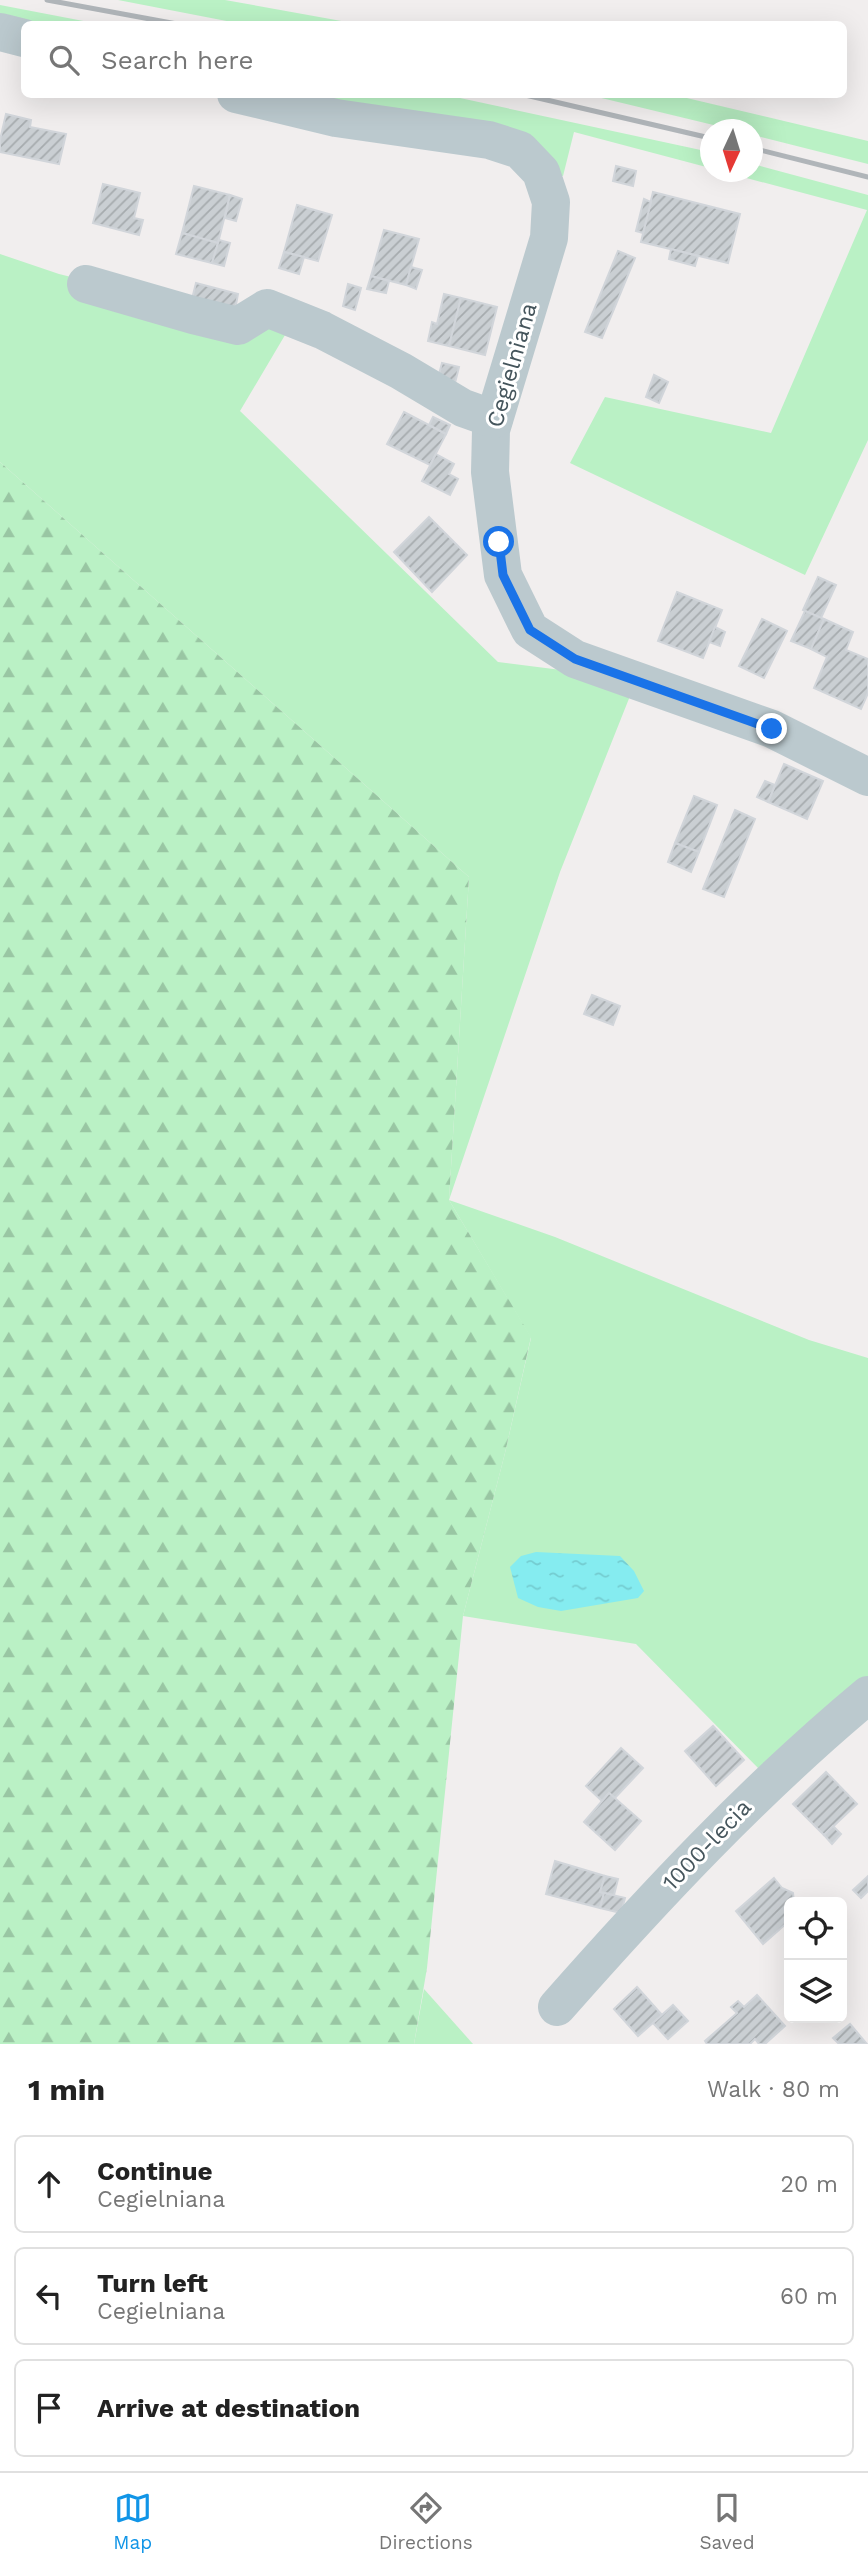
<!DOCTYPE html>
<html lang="en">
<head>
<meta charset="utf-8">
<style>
  :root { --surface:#fff; --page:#f2f2f2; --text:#222; --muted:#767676; --line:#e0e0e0; --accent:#1195e7 }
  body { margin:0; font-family:"Work Sans",sans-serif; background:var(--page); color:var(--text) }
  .controls { position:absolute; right:21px; bottom:21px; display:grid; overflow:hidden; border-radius:10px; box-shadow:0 7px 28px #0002 }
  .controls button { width:63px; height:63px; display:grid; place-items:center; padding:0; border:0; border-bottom:2px solid var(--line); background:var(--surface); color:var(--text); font:35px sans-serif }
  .compass { position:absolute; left:700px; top:119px; width:63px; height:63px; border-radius:50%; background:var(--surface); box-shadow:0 7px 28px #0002; rotate:184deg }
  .stop { position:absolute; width:21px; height:21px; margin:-16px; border:5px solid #1a73e8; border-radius:50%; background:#fff }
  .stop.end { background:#1a73e8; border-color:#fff; box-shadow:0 2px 7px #0008 }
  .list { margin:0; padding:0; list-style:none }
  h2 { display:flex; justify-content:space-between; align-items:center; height:91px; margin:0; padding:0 28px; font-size:30px }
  h2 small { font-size:23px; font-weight:400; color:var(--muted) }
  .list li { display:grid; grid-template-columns:46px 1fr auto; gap:21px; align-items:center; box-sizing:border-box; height:98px; margin:0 14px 14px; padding:0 14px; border:2px solid var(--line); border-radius:10px }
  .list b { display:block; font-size:26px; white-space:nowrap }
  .list p { margin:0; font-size:23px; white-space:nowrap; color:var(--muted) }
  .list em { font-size:23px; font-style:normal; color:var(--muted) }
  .icon { flex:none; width:38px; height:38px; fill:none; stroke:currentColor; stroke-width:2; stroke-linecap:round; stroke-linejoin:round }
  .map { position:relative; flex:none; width:868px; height:2044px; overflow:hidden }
  .search { position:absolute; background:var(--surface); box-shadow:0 7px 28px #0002; left:21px; right:21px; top:21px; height:77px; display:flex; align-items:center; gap:18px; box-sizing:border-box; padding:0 24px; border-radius:10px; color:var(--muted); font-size:26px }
  .sheet { height:427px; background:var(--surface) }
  nav { display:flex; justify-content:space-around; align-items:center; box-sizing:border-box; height:98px; border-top:2px solid var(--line); background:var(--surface); font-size:19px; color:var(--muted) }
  nav a { display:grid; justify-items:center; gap:4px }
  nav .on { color:var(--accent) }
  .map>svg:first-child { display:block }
</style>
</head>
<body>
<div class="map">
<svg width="868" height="2044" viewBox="0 0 868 2044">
  <defs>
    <pattern id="forest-firs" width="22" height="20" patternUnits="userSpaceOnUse" patternTransform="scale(1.75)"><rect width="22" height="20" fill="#baf1c5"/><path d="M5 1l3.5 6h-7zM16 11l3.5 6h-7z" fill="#99c6a3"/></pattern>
    <pattern id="water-ripples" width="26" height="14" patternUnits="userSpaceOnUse" patternTransform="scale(1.75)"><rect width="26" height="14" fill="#85ecf0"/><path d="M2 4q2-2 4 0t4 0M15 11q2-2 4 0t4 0" fill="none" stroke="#74ccd0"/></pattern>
    <pattern id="building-hatch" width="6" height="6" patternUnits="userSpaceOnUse" patternTransform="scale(1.75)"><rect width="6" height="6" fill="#cacfd3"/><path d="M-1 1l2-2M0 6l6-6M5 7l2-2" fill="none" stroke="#a6abae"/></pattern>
  </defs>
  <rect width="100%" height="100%" fill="#f1eeee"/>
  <g fill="#baf1c5">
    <polygon points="118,0 225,0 358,24 242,24"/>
    <polygon points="0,5 99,24 0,25"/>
    <polygon points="269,95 446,95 710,152 710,168 574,132 563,176"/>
    <polygon points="589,95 674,95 868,141 868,164 753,135 752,130 730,129"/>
    <polygon points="753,164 868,195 868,440 805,575 570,463 605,397 771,433 867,210 724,172 752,172"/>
    <polygon points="0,254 59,274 288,330 240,411 498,662 569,671 632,691 560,872 449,1200 555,1237 809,1340 868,1358 868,1678 761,1771 636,1644 463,1616 505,1453 531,1338 449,1200 469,877 0,462"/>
    <polygon points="424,1989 473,2044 414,2044"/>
  </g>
  <polygon fill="url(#forest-firs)" points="0,462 469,877 449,1200 531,1337 505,1453 463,1616 427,1968 414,2044 0,2044"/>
  <polygon fill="url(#water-ripples)" points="536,1552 620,1556 634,1571 644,1591 638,1598 561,1611 538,1607 518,1598 510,1567 521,1556"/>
  <g fill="url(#building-hatch)" stroke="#d1d5da" stroke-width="2">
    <polygon points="6,114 31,120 30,127 66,134 59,164 0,152 0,140"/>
    <polygon points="616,166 636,171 633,186 613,181"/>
    <polygon points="103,184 140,193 134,218 143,220 139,235 93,223"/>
    <polygon points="194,186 230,195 218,243 182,233"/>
    <polygon points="653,192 740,214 728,263 641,242"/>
    <polygon points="230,195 242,199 236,221 225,218"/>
    <polygon points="644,199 651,202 643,233 636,231"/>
    <polygon points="297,205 332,215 318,261 284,252"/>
    <polygon points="384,230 419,239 406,285 371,276"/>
    <polygon points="182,233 218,243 212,263 176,254"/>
    <polygon points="219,240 230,243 224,266 212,263"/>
    <polygon points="671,249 698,256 695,266 669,259"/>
    <polygon points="618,251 635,258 602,338 585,332"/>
    <polygon points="284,252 304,257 299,274 279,268"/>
    <polygon points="411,267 422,270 416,289 406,285"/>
    <polygon points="371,276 389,281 386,293 367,289"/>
    <polygon points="196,283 238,294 235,310 192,299"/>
    <polygon points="348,284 361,288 355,310 343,306"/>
    <polygon points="444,294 461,298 449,346 428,341 432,322 437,324"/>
    <polygon points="461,298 497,307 485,355 449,346"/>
    <polygon points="442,363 459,367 455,383 438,378"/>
    <polygon points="654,375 668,382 659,403 646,397"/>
    <polygon points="404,412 446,434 430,465 387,444"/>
    <polygon points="433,417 450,425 446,434 429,425"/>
    <polygon points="436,454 454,464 449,474 458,479 450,495 422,481"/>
    <polygon points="429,517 467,555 432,592 394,552"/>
    <polygon points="818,577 836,585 821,618 803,610"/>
    <polygon points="677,592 722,610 703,658 658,641"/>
    <polygon points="805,611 824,619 811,649 791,641"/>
    <polygon points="762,619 787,631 764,678 739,666"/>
    <polygon points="824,619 853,632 846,650 868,659 868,693 861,709 814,688 827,657 811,649"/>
    <polygon points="715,627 725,632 720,646 709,642"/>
    <polygon points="784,764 823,781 807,819 768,802"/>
    <polygon points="765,781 775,785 768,802 757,797"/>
    <polygon points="694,796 717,805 699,852 675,843"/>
    <polygon points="735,810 755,819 724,897 703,889"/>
    <polygon points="675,843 699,852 691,872 668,862"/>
    <polygon points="592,995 620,1006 613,1025 584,1014"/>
    <polygon points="713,1726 744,1760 716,1786 685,1751"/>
    <polygon points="621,1748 643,1768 615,1798 609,1793 602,1801 586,1786"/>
    <polygon points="826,1772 857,1804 824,1835 793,1804"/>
    <polygon points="609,1793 641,1821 615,1850 584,1822"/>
    <polygon points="833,1826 841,1834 832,1844 824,1835"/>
    <polygon points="555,1861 605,1876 600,1892 604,1893 600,1908 546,1894"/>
    <polygon points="605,1876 618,1879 614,1895 600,1892"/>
    <polygon points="868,1876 868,1891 861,1898 853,1890"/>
    <polygon points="774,1878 782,1888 793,1893 794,1902 789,1902 789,1921 763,1944 736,1911"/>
    <polygon points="604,1893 625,1898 621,1913 600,1908"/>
    <polygon points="637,1987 662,2015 638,2036 614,2009"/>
    <polygon points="757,1995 785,2026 765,2044 759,2044 755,2039 750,2044 707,2044 705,2041 737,2013 731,2007 738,2001 744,2007"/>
    <polygon points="673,2005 688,2021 668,2039 653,2023"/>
    <polygon points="850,2024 867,2044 839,2044 833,2038"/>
  </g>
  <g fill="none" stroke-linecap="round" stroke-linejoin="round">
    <g stroke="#bbc9ce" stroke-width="38">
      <polyline points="0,32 24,38"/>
      <polyline points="236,94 336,118 489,140 520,150 541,172 551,202 549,238 491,430 490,472 503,575 530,630 575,659 772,729 868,777"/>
      <polyline points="86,284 193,315 238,326 267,308 322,330 401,371 463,408 494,419"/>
      <path d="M557 2007C654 1897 755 1789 868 1695"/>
    </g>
    <g stroke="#b0b5b9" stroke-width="5">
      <polyline points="47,0 177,24"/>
      <polyline points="521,94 710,138"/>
      <polyline points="752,148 868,177"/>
    </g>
  </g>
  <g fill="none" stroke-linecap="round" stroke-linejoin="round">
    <polyline stroke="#1a73e8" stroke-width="9" points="499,542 503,575 530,630 575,659 772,729"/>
  </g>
  <g text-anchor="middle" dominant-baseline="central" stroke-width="6" stroke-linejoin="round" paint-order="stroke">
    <g font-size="23" fill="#45555c" stroke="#fff">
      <text transform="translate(512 365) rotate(-74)">Cegielniana</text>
      <text transform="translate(707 1845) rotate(-46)">1000-lecia</text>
    </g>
  </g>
</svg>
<div class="controls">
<button><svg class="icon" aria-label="locate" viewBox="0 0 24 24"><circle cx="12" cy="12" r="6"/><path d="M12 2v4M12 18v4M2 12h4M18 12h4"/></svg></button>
<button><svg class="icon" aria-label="layers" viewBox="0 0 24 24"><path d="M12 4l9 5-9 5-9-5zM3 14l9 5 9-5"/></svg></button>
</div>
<svg class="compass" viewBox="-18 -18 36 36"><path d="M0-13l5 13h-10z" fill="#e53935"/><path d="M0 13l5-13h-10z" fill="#767676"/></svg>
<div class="stop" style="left:499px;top:542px"></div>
<div class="stop end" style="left:772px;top:729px"></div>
<div class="search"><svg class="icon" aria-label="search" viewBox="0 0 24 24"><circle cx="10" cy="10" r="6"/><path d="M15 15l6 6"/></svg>Search here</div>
</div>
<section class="sheet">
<h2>1 min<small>Walk · 80 m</small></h2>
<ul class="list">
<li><svg class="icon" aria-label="ahead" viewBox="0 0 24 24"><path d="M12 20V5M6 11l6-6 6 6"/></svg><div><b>Continue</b><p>Cegielniana</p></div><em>20 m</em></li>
<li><svg class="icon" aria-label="left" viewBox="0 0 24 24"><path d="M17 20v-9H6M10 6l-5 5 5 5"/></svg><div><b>Turn left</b><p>Cegielniana</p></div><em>60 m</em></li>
<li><svg class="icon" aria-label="arrive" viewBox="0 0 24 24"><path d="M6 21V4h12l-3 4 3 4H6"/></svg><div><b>Arrive at destination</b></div></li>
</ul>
</section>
<nav>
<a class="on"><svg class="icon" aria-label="map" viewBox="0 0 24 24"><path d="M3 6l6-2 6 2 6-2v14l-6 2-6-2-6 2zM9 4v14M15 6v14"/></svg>Map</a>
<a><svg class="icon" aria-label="directions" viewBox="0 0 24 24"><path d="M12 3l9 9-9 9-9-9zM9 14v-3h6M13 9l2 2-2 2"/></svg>Directions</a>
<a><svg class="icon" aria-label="saved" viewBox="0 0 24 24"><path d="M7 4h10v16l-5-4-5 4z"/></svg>Saved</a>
</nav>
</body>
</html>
